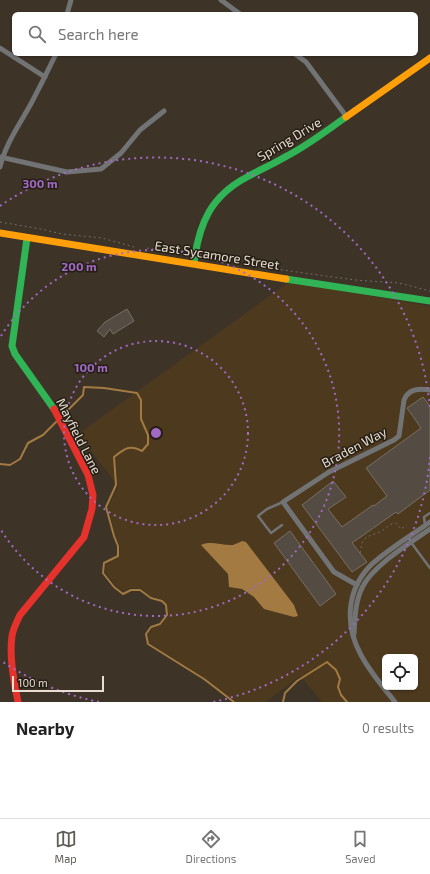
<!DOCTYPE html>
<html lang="en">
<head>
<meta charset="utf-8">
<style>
  :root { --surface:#fff; --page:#f2f2f2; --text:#222; --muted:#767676; --line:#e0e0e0; --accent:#605c56 }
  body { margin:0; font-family:"Exo 2",sans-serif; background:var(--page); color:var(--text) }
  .controls { position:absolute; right:12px; bottom:12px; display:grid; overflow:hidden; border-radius:6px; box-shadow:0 1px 3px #0004 }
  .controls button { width:36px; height:36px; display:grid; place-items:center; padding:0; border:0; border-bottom:1px solid var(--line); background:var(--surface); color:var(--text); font:20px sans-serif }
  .scale { position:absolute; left:12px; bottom:10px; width:92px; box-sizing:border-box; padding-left:4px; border:2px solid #e8ddd0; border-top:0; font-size:11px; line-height:14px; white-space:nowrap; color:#e8ddd0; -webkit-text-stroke:3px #251e14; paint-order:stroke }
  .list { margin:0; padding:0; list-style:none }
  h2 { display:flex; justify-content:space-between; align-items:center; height:52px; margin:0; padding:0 16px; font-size:17px }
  h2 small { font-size:13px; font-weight:400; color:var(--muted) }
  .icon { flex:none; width:22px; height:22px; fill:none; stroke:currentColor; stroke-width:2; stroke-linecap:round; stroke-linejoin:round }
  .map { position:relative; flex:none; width:430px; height:702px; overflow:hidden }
  .search { position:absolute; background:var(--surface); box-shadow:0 1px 3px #0004; left:12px; right:12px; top:12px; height:44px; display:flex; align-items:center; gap:10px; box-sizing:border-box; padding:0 14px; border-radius:6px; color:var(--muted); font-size:15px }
  .sheet { height:116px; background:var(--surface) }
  nav { display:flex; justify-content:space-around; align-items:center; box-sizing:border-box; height:56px; border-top:1px solid var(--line); background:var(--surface); font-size:11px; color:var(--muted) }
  nav a { display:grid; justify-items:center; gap:2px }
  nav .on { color:var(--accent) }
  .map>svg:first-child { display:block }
</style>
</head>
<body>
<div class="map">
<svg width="430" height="702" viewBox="0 0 430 702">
  <rect width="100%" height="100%" fill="#3d3327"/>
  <path fill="#4c391e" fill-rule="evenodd" d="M289 282 430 306V702H322L300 676 266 702H236L204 678 149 643 148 635 152 628 160 625 168 616 167 605 163 600 151 596 141 589 131 588 123 591 116 586 105 572 106 564 119 557 120 546 115 535 108 507 118 486 78 434ZM385 657H415V687H385Z"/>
  <path fill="#a27a42" d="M242 541 246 542 294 605 298 616 294 617 264 609 254 597 242 589 229 587 228 574 201 545C210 540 223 546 233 545 236 544 240 542 242 541Z"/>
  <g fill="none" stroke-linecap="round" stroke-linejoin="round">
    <g stroke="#a27a42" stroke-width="2">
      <path d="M61 417 83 395 84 387 104 388 137 393 141 400V419L148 435V444L142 451C129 444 124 449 114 457L116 485 106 507 114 536 118 546V556L104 563 103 573 114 587 123 594 131 590H140L151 598 162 601 166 605 167 615 160 624 151 627 146 634 148 644 204 679 234 702"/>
      <polyline points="0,464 10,465 20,459 28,443 43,435 58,420"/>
      <polyline points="283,702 285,693 297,681 327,662 336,670 340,679 338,687 341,695 347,702"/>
    </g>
  </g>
  <g fill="#544c42" stroke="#787065">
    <polygon points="127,309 134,321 113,334 110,329 104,337 97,331 105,322"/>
    <polygon points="423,397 430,406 430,490 398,514 396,512 352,543 367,562 352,572 302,505 333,481 346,497 328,509 342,527 373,505 374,506 387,496 366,468 421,428 407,408"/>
    <polygon points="290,531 336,594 320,606 274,543"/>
  </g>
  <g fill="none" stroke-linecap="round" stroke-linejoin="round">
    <g stroke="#6f6c68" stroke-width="1" stroke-dasharray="2 3" stroke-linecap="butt">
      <polyline points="0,222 41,229 62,234 102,238 134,247"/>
      <polyline points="147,248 159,250 189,251"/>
      <polyline points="202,254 226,261"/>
      <polyline points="261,267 355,280 399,283 430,291"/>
      <path d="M360 553C362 549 360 545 363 541 367 535 374 535 380 532 386 529 388 524 396 523L401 529 407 525"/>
    </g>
    <g stroke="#717374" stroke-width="2.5">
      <polyline points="282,525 271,533 258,516 267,509 283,502"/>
      <polyline points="425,525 424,517 430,513"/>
      <polyline points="410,541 430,568"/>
    </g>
    <g stroke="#717374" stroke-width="5">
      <polyline points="221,0 240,14"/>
      <polyline points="67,14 71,0"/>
      <polyline points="0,48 45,77"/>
      <polyline points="295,54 306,62 346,116"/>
      <polyline points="0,157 67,172 101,169 121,153 140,130 164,111"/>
      <path d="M0 167C5 146 17 128 28 109 38 91 47 72 56 54"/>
      <path d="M357 585 334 572 283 502 329 472 394 440 399 436 404 400C408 389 419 388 430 390"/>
      <path d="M354 634C355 618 355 601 363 586 374 565 410 543 430 529"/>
      <path d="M395 702C383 687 370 672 361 655 345 626 346 592 369 567 385 551 411 536 430 522"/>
    </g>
    <g stroke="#30b455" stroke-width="7">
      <polyline points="27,238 12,346 15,354 54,409"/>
      <path d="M194 263C199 223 211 196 247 177 260 170 273 164 285 157 307 146 326 131 346 117"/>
      <polyline points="286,279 430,301"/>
    </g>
    <g stroke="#ff9f0a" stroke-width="7">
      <polyline points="346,117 430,58"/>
      <polyline points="0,233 286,279"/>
    </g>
    <path stroke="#e5322d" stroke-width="7" d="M18 702C14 681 9 657 12 636 13 629 17 621 20 615L84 537 92 509 93 495 88 475 54 409"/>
  </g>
  <g fill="none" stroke="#a16ac5" stroke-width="2" stroke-dasharray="2 4">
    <circle cx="156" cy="433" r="92"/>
    <path d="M1 336A183 183 0 1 1 1 530"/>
    <path d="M430 457A275 275 0 0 1 213 702M99 702A275 275 0 0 1 0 660M0 206A275 275 0 0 1 430 409"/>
  </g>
  <g text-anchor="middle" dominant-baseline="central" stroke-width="3" stroke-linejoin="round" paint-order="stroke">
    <g font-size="13" fill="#e8ddd0" stroke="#251e14">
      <text transform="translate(289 139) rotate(-31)">Spring Drive</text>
      <text transform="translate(217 255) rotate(9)">East Sycamore Street</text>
      <text transform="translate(79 436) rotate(63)">Mayfield Lane</text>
      <text transform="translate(354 447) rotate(-28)">Braden Way</text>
    </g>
  </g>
  <circle cx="156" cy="433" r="6" fill="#a16ac5" stroke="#251e14" stroke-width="2"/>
  <g font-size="12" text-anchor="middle" font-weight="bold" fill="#a16ac5" stroke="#251e14" stroke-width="3" stroke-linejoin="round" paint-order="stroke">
    <text x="40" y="188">300 m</text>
    <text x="79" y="271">200 m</text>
    <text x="91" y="372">100 m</text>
  </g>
</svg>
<div class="controls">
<button><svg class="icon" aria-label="locate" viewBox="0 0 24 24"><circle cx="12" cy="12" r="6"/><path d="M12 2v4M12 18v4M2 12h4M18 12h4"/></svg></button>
</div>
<div class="scale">100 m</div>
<div class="search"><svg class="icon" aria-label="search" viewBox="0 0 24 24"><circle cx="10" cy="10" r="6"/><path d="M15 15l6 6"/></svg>Search here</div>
</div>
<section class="sheet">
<h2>Nearby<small>0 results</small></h2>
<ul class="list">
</ul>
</section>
<nav>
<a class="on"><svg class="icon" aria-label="map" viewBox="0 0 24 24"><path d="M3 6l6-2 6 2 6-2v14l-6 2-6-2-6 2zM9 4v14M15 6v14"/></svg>Map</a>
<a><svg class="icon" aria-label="directions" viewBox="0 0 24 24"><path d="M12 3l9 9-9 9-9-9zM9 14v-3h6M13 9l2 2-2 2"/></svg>Directions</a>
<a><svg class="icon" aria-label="saved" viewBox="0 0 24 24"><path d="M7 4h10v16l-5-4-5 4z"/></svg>Saved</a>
</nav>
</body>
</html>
